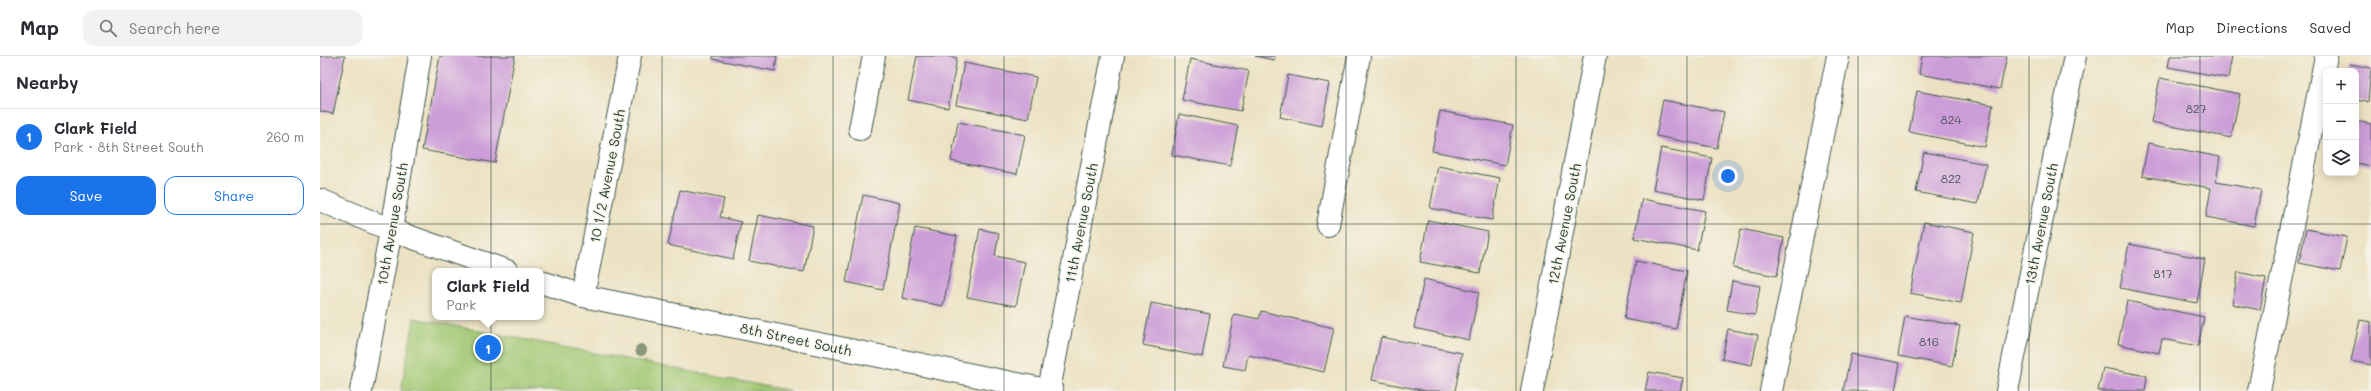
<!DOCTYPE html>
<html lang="en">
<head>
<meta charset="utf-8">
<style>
  :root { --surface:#fff; --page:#f2f2f3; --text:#2b2b33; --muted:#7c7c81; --line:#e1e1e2; --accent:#1a73e8 }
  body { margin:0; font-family:Mali,sans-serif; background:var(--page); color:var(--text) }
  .controls { position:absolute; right:12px; top:12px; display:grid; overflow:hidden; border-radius:8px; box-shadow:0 2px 10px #0003 }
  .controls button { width:36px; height:36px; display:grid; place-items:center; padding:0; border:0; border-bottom:1px solid var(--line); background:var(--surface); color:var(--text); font:20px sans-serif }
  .you { position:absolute; left:1408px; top:120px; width:14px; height:14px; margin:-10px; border:3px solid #fff; border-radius:50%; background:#1a73e8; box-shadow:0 0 0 6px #1a73e833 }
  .badge { display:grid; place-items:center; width:26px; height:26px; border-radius:50%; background:var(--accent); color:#fff; font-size:13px; font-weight:700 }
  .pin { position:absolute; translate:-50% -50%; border:2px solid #fff; box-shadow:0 1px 4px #0006 }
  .popup { position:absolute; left:112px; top:212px; width:112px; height:52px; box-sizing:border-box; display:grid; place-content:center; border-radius:8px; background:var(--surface); filter:drop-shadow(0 1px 3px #0005); font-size:13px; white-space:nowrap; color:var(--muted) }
  .popup b { font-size:15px; color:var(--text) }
  .popup::after { content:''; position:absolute; left:50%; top:100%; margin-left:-8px; border:8px solid transparent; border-top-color:var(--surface) }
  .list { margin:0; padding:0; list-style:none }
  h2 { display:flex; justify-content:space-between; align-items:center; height:52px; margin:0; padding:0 16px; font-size:17px }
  h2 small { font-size:13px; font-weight:400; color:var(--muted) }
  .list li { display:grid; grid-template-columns:26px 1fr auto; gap:12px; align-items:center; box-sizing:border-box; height:56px; padding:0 16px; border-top:1px solid var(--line) }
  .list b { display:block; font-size:15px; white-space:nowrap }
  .list p { margin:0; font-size:13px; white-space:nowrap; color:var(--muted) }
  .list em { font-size:13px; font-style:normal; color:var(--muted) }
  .actions { display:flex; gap:8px; padding:12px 16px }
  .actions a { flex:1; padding:9px 0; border:1px solid var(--accent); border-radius:12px; text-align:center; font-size:14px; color:var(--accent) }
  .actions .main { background:var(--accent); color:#fff }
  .icon { flex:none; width:22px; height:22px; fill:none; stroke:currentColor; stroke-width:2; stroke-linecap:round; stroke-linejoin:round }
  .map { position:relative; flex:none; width:2051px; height:335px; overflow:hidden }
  header { display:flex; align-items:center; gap:24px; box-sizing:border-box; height:56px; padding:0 20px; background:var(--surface); border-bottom:1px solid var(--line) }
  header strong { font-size:19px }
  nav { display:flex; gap:22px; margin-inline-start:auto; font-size:14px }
  .search { width:280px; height:36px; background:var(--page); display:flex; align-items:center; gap:10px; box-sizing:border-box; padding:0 14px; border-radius:12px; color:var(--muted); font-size:15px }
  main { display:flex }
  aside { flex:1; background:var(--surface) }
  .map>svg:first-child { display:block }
</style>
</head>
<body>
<header>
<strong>Map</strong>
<div class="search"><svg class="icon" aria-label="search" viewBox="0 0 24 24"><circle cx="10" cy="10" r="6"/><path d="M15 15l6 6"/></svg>Search here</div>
<nav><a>Map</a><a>Directions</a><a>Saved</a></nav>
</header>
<main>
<aside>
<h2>Nearby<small></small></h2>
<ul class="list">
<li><span class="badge">1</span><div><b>Clark Field</b><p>Park · 8th Street South</p></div><em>260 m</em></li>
</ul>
<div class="actions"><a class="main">Save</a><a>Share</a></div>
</aside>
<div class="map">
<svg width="2051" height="335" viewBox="0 0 2051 335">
  <rect width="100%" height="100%" fill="#f7f3e8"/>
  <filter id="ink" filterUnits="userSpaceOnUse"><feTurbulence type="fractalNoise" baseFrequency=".025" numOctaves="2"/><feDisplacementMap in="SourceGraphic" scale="8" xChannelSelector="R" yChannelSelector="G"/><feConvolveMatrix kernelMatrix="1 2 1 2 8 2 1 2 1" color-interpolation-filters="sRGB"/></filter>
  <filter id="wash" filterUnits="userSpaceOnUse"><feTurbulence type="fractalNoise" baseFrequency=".012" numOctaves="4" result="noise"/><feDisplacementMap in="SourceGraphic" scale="16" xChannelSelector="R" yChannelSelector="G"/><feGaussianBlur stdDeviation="0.9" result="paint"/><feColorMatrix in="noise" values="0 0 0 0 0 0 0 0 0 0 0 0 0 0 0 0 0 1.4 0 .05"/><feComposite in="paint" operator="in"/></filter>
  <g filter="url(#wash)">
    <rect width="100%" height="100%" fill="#ece2c3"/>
    <polygon fill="#a0c772" stroke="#608253" points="94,262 471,335 81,335"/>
    <g id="blocks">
      <g fill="#cc9dd8">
        <polygon points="0,0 25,0 13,58 0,55"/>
        <polygon points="120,0 195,0 175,107 102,94"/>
        <polygon points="393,0 457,0 455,15 393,3"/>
        <polygon points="597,0 625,0 637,2 628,52 588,44"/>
        <polygon points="935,0 955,0 954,4"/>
        <polygon points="1602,0 1687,0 1680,33 1599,18"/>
        <polygon points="1850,0 1912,0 1908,22 1848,11"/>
        <polygon points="870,3 929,15 921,55 862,44"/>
        <polygon points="644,7 716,21 708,63 636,49"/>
        <polygon points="2030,8 2051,12 2048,46 2036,44 2036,15 2028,15"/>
        <polygon points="968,19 1010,27 1002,70 960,61"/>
        <polygon points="1840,22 1920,38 1911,82 1831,66"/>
        <polygon points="1597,35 1673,49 1665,91 1589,76"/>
        <polygon points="1343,44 1404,56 1397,92 1336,80"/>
        <polygon points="1120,55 1193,69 1185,109 1112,95"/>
        <polygon points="859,58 918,70 910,110 852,99"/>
        <polygon points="2036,65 2051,68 2051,110 2036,107"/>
        <polygon points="638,66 705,79 697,118 631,105"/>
        <polygon points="1828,87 1900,101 1896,126 1941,134 1934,170 1886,161 1891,132 1822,120"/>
        <polygon points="1341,92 1392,102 1384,144 1333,134"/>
        <polygon points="1604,96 1666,108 1658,148 1596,136"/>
        <polygon points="1118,110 1180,122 1172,164 1110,152"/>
        <polygon points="360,134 404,143 400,161 421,166 413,203 348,189"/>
        <polygon points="543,139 580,147 563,234 526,226"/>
        <polygon points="1322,143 1385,155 1377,194 1314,182"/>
        <polygon points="438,159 493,170 484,216 429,205"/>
        <polygon points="1108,164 1168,176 1160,217 1100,206"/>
        <polygon points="1604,166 1654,176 1641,247 1590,237"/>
        <polygon points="595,172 637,180 623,250 582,242"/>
        <polygon points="660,173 679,177 675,200 705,206 696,250 647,241"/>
        <polygon points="1421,173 1464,182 1457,220 1413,212"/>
        <polygon points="1986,173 2027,181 2020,215 1979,207"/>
        <polygon points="1809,188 1885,203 1877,247 1800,232"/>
        <polygon points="1316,205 1367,215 1356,273 1304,263"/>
        <polygon points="1918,216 1946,222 1940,254 1912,248"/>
        <polygon points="1104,223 1159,236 1149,284 1094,272"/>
        <polygon points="1412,225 1440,230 1435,259 1407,254"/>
        <polygon points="1807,245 1884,261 1878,290 1842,283 1839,297 1798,288"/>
        <polygon points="831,247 890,258 882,301 823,289"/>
        <polygon points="941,255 1014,272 1004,316 928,299 925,314 903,310 914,258 939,263"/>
        <polygon points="1585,260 1640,270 1632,310 1578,300"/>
        <polygon points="2040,264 2051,266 2051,309 2031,305"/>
        <polygon points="1408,273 1438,279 1432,309 1402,303"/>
        <polygon points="1061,281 1142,297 1135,335 1106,335 1052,324"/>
        <polygon points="1531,298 1580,307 1575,335 1523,335"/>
        <polygon points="1783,312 1827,320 1825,335 1778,335"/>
        <polygon points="1329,316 1363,322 1360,335 1325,335"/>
      </g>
    </g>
  </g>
  <g filter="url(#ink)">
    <use href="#blocks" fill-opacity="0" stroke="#3e5649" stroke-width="1"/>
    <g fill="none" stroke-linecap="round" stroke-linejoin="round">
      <defs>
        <g id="minor">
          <polyline points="540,73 554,0"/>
          <polyline points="0,144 71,174 187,215"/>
          <polyline points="1008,169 1039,0"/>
          <polyline points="221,226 263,240 732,335"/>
          <polyline points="263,240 310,0"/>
          <polyline points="729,334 793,0"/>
          <polyline points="41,335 71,174 100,0"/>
          <polyline points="1212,335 1275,0"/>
          <polyline points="1451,335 1518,0"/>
          <polyline points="1687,335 1755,0"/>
          <polyline points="1939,335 2006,0"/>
        </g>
      </defs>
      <use href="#minor" stroke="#3e5649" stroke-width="24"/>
      <use href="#minor" stroke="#fff" stroke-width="22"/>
    </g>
    <circle fill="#8a977b" cx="321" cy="294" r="6"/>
  </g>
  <path fill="none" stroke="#1f3d34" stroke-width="1" stroke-opacity="0.55" d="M171 0V335M342 0V335M513 0V335M684 0V335M855 0V335M1026 0V335M1196 0V335M1367 0V335M1538 0V335M1709 0V335M1880 0V335M0 168H2051"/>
  <g text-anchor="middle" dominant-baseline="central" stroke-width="3" stroke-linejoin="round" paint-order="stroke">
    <g font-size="12" fill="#4a555d">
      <text x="1876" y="52">827</text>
      <text x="1631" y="63">824</text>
      <text x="1631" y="122">822</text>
      <text x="1843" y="217">817</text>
      <text x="1609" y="285">816</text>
    </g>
    <g font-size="14" fill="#1f3d34" stroke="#f7f3e8">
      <text transform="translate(287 120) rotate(-79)">10 1/2 Avenue South</text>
      <text transform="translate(761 167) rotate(-79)">11th Avenue South</text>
      <text transform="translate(72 168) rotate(-80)">10th Avenue South</text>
      <text transform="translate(1244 168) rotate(-79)">12th Avenue South</text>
      <text transform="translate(1721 168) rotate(-79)">13th Avenue South</text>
      <text transform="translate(476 283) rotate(12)">8th Street South</text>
    </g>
  </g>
</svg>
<div class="controls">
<button>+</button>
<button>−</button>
<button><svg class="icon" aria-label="layers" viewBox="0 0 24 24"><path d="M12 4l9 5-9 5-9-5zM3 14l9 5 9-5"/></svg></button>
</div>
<div class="you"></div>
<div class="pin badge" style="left:168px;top:292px">1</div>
<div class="popup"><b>Clark Field</b>Park</div>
</div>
</main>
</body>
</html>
